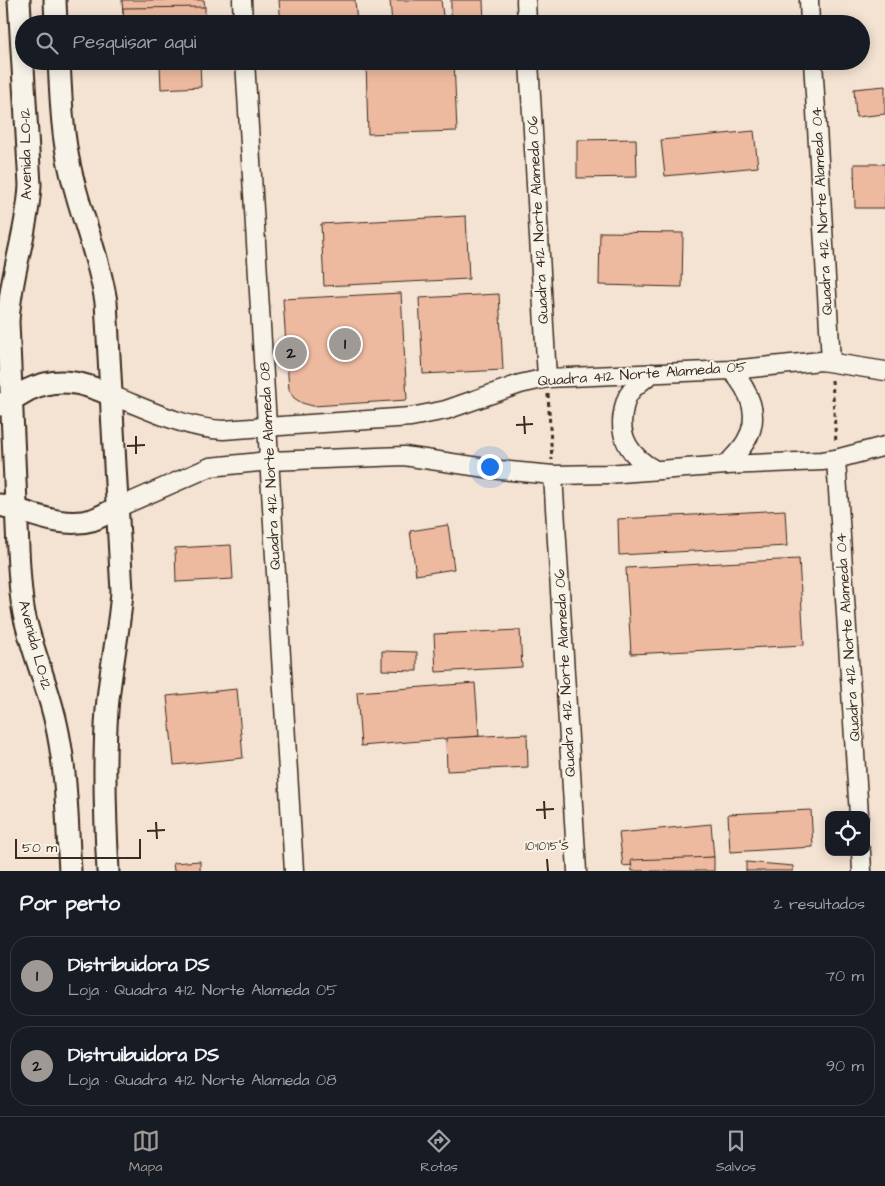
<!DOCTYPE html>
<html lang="pt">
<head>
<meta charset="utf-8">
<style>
  :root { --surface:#171b24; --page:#242831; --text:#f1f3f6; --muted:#9ea1a6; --line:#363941; --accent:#9f9995 }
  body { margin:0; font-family:"Architects Daughter",sans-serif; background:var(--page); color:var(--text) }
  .controls { position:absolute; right:15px; bottom:15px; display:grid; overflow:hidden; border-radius:10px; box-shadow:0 2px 12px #0003 }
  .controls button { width:45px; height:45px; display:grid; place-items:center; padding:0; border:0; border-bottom:1px solid var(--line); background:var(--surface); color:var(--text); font:25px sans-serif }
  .scale { position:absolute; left:15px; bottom:12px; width:126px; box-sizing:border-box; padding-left:5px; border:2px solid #3b2a1e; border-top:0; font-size:14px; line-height:18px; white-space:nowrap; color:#3b2a1e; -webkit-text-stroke:4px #f7f3e8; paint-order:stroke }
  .you { position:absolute; left:489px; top:466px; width:18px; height:18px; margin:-12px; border:4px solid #fff; border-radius:50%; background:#1a73e8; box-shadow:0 0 0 8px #1a73e833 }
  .badge { display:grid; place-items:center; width:32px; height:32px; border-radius:50%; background:var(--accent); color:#111; font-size:16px; font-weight:700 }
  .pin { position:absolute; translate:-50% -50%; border:2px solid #fff; box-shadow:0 1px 5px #0006 }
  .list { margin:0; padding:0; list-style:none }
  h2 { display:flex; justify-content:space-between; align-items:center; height:65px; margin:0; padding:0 20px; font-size:21px }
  h2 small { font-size:16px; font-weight:400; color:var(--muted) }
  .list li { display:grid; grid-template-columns:32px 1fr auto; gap:15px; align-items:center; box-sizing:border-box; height:80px; margin:0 10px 10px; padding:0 10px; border:1px solid var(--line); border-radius:20px }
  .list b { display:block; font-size:19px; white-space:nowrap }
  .list p { margin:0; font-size:16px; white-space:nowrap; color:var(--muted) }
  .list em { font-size:16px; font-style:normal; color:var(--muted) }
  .icon { flex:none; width:28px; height:28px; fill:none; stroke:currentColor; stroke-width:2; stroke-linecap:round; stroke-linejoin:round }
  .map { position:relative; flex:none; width:885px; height:871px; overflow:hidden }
  .search { position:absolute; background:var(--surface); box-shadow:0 2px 12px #0003; left:15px; right:15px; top:15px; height:55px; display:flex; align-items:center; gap:12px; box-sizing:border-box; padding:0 18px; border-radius:28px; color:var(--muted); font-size:19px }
  .sheet { height:245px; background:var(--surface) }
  nav { display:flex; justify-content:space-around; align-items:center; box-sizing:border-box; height:70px; border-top:1px solid var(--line); background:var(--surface); font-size:14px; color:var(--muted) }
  nav a { display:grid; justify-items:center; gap:2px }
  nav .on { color:var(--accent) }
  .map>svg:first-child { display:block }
</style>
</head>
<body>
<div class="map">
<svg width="885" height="871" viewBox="0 0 885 871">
  <rect width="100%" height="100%" fill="#f4e2d2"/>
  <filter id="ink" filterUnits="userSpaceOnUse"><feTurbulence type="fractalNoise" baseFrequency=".02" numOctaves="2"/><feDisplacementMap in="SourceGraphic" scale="10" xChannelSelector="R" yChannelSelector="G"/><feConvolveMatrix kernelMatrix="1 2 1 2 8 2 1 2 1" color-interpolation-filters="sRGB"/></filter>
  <g filter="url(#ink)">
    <g fill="#edba9f" stroke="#3b2a1e">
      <polygon points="122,0 204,0 205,7 123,14"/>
      <polygon points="279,0 355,0 357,24 281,24"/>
      <polygon points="390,0 441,0 444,24 392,24"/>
      <polygon points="451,0 483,0 484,23 451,24"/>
      <polygon points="205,7 205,24 124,24 123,8"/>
      <polygon points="200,61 201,87 161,89 160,63"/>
      <polygon points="366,61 454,61 457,131 368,134"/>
      <polygon points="885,86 885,114 856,117 854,89"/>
      <polygon points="754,131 758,167 665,176 661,140"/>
      <polygon points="636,139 637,177 577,178 577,140"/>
      <polygon points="854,164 885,164 885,208 855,208"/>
      <polygon points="466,216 469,279 324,286 321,224"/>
      <polygon points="600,232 683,233 682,287 599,285"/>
      <polygon points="401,293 407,400 313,406 302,403 294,398 289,390 283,299"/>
      <polygon points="499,294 503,370 423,374 419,298"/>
      <polygon points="785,510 787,546 619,555 618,519"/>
      <polygon points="448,525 454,569 416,575 410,531"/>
      <polygon points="231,545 233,579 176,582 175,548"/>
      <polygon points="799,559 804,645 631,654 626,568"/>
      <polygon points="520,630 522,667 436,672 434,634"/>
      <polygon points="382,651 417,652 417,671 382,670"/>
      <polygon points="475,683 479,736 361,746 357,692"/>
      <polygon points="237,689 243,758 174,765 167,696"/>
      <polygon points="527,734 528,767 447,771 446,738"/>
      <polygon points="811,810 813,847 730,852 728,814"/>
      <polygon points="711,824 714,857 623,866 619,833"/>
      <polygon points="714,857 714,871 632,871 631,860"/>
      <polygon points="200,861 200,871 174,871 173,863"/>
      <polygon points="746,862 793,866 793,871 746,871"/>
    </g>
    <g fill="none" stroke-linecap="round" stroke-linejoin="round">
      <defs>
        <g id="minor">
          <polyline points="242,0 243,24"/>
          <polyline points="526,0 527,24"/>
          <polyline points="809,0 810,24"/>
          <polyline points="245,61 294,871"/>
          <polyline points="529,61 547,378"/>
          <polyline points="813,61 831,361"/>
          <path d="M652 373C644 380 634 386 629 394 625 400 624 407 623 413 618 440 633 458 655 470"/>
          <path d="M111 395C147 409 184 428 223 430L411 417 446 410 520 384 547 378 731 370 821 361 885 371"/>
          <polyline points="836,459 859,815"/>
          <path d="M726 465C733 457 741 450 746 441 762 415 748 389 731 370"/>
          <polyline points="553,475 577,871"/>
          <polyline points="117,508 210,467 269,461 404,456 500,470 553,475 607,474 726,465 822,461 836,459 885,446"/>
          <polyline points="861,852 862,871"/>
        </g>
        <g id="tertiary">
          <path d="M19 0 30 185C28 231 10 275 8 322L18 549C19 571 20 592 24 614 32 651 48 686 56 723 67 771 67 822 70 871"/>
          <polyline points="55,0 56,24"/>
          <path d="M59 61C61 97 62 134 70 168 80 214 99 256 106 302L122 592C119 632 110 671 107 710 103 764 105 817 108 871"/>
          <path d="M0 405C10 401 19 395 28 390 57 376 83 382 111 395"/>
          <path d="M0 505C30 512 61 529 92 520 101 517 109 512 117 508"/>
        </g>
      </defs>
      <use href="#minor" stroke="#3b2a1e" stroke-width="21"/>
      <use href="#tertiary" stroke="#3b2a1e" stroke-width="25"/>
      <g stroke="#3b2a1e" stroke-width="3" stroke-dasharray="4 4" stroke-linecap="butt">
        <polyline points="832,380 836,443"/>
        <polyline points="548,394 552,460"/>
      </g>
      <use href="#minor" stroke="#f7f3e8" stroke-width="18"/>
      <use href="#tertiary" stroke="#f7f3e8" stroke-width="21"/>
    </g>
  </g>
  <path fill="none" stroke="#3b2a1e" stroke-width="2" d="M524 416 525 434M516 425 533 424M136 436V454M127 446 145 445M544 801 545 819M536 810 554 809M156 822 157 839M147 831 165 830M547 859 548 871"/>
  <g text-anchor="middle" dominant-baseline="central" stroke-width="4" stroke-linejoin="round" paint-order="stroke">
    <g font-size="15" fill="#3b2a1e" stroke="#f7f3e8">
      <text transform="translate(26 154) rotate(-91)">Avenida LO-12</text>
      <text transform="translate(822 211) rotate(-93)">Quadra 412 Norte Alameda 04</text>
      <text transform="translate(538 220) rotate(-93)">Quadra 412 Norte Alameda 06</text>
      <text transform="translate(642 374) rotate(-4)">Quadra 412 Norte Alameda 05</text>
      <text transform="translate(270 466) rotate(-93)">Quadra 412 Norte Alameda 08</text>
      <text transform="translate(848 637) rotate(-94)">Quadra 412 Norte Alameda 04</text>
      <text transform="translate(35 645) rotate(75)">Avenida LO-12</text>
      <text transform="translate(565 673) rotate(-93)">Quadra 412 Norte Alameda 06</text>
    </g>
  </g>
  <g font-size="12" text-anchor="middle" fill="#3b2a1e" stroke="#f7f3e8" stroke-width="4" stroke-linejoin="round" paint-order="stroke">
    <text x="547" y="850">10°10'15"S</text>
  </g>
</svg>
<div class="controls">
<button><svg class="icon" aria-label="locate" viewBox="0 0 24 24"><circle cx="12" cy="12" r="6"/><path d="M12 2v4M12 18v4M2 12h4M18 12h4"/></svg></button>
</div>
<div class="scale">50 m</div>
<div class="you"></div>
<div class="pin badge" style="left:345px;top:344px">1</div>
<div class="pin badge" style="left:291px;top:353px">2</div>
<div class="search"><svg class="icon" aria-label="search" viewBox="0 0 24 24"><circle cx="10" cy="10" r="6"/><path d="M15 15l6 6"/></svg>Pesquisar aqui</div>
</div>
<section class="sheet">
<h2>Por perto<small>2 resultados</small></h2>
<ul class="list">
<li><span class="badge">1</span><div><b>Distribuidora DS</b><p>Loja · Quadra 412 Norte Alameda 05</p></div><em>70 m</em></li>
<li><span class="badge">2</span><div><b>Distruibuidora DS</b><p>Loja · Quadra 412 Norte Alameda 08</p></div><em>90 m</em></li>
</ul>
</section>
<nav>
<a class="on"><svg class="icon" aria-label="map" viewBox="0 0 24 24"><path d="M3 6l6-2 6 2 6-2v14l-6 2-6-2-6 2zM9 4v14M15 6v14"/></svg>Mapa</a>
<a><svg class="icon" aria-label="directions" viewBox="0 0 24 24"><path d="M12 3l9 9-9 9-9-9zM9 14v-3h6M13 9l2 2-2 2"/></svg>Rotas</a>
<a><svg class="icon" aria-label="saved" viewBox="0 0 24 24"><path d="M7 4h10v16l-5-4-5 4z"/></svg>Salvos</a>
</nav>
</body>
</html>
